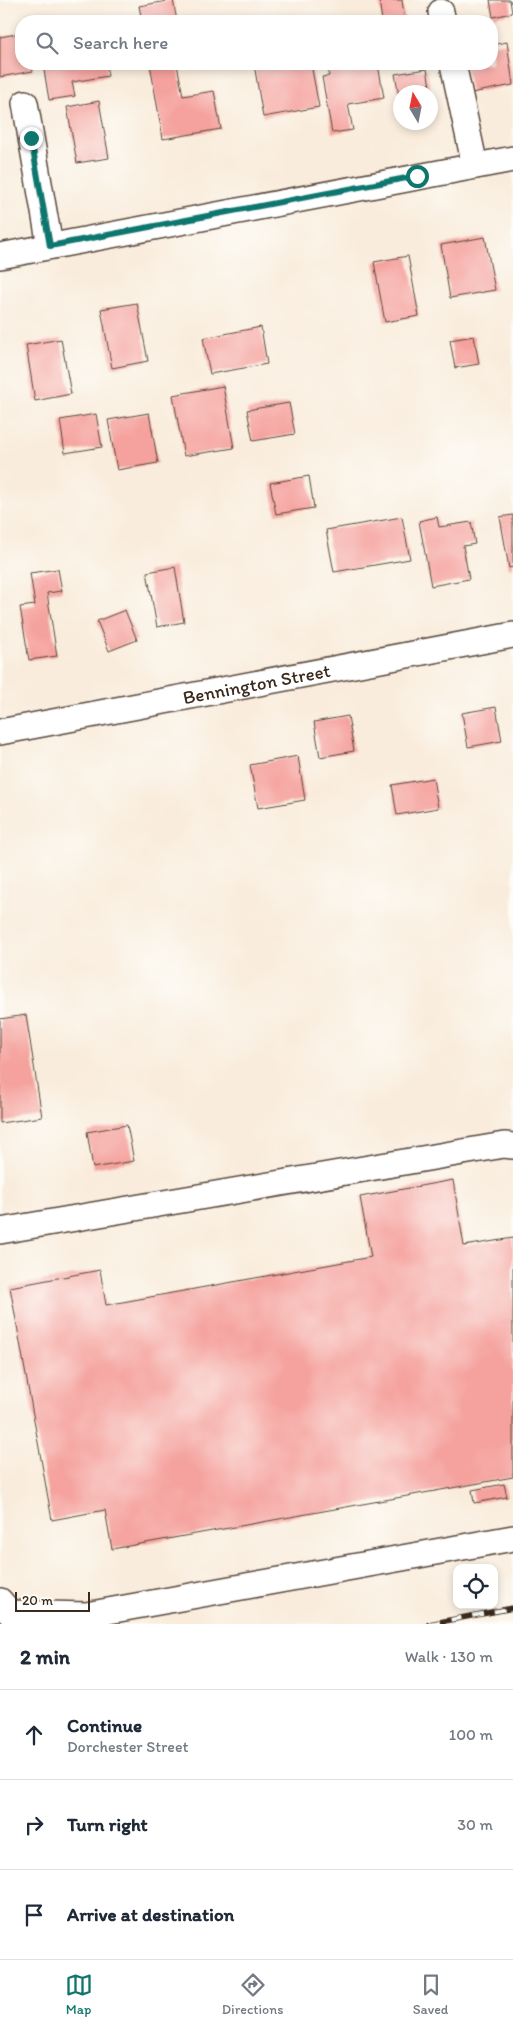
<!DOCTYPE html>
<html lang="en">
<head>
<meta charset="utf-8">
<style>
  :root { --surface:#fff; --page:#f2f2f3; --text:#1f2937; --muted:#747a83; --line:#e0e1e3; --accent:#0f766e }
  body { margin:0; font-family:Itim,sans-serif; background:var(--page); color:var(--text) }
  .controls { position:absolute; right:15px; bottom:15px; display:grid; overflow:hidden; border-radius:10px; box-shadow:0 2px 8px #0003 }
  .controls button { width:45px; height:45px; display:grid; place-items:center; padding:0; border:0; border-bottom:1px solid var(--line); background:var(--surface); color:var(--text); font:25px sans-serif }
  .compass { position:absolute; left:393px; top:85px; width:45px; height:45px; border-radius:50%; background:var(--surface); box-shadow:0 2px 8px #0003; rotate:350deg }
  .scale { position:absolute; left:15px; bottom:12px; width:75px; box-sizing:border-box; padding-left:5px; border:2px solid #3b2a1e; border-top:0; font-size:14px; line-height:18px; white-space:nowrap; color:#3b2a1e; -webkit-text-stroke:4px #fdfcf7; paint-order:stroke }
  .stop { position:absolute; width:15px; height:15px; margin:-11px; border:4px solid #0f766e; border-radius:50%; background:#fff }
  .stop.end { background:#0f766e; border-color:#fff; box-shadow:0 1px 5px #0008 }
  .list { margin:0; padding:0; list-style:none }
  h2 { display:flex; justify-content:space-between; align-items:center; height:65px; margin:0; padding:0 20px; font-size:21px }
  h2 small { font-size:16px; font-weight:400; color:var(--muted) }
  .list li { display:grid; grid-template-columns:32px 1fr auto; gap:15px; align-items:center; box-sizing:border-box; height:90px; padding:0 20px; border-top:1px solid var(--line) }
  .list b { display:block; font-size:19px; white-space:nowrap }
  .list p { margin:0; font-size:16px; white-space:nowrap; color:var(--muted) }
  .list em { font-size:16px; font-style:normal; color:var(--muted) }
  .icon { flex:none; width:28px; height:28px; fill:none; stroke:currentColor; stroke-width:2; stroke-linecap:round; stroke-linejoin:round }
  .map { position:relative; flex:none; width:513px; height:1624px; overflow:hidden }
  .search { position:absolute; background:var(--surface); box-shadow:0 2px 8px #0003; left:15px; right:15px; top:15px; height:55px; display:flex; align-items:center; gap:12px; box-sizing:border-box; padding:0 18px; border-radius:20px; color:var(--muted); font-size:19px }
  .sheet { height:335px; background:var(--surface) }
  nav { display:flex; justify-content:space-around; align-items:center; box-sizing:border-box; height:70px; border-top:1px solid var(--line); background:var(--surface); font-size:14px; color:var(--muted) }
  nav a { display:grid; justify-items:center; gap:2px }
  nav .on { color:var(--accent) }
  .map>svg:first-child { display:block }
</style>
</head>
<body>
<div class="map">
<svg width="513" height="1624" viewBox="0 0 513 1624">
  <rect width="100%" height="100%" fill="#fdfcf7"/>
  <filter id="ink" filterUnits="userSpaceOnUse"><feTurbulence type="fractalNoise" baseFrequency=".02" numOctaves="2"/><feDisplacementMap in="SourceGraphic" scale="10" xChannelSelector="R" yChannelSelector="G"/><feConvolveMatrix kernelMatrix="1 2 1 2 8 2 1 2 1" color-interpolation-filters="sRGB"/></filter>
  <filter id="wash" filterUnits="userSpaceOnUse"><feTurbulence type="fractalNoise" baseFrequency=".0096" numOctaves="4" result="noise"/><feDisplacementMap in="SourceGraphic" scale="20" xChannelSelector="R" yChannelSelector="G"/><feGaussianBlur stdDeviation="1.12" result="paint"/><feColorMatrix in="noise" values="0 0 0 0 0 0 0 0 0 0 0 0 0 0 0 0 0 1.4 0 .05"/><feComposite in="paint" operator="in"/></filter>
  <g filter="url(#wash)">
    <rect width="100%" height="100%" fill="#f9ecdc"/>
    <g id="blocks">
      <g fill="#f5a19d">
        <polygon points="173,0 177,21 142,21 139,6"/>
        <polygon points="379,0 402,0 405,21 382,21"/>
        <polygon points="490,0 510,0 512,13 493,17"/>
        <polygon points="21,33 21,64 32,64 33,71 0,77 0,37"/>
        <polygon points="507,42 513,85 471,93 465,64 492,64 492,45"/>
        <polygon points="43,64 106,64 108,76 72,82 75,96 49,100"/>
        <polygon points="150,64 177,64 183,96 214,91 221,129 163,139"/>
        <polygon points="254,64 311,64 319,107 263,117"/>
        <polygon points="327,64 378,64 384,98 348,104 353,130 332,133 322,77 329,76"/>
        <polygon points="427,69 431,92 400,92 400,101 395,74"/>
        <polygon points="99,101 109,158 77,163 67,107"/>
        <polygon points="485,237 495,290 450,298 441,245"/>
        <polygon points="408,256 419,316 385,322 374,262"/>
        <polygon points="137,303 148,361 112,368 101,309"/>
        <polygon points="261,327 267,364 210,374 203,338"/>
        <polygon points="474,336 479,364 455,368 450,340"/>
        <polygon points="61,339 71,394 35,401 26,345"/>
        <polygon points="223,386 234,448 184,456 173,395"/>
        <polygon points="289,403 295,434 253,441 247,410"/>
        <polygon points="149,413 158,463 117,470 108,420"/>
        <polygon points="96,414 102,447 65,453 60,420"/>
        <polygon points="309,476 314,508 276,514 270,483"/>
        <polygon points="513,515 513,567 509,568 500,517"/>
        <polygon points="402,517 410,559 334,572 326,530"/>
        <polygon points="437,517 439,527 471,522 475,544 463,546 469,579 431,586 419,521"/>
        <polygon points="175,567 184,622 157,627 147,572"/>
        <polygon points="58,569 62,591 47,593 57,656 29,660 20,607 35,605 30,573"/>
        <polygon points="125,610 137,640 109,651 97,621"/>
        <polygon points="496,707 502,741 468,747 462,713"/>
        <polygon points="348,716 354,751 320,757 314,722"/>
        <polygon points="298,756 305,800 258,808 250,765"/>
        <polygon points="433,778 438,808 397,815 392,785"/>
        <polygon points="26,1015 42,1117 0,1123 0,1019"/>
        <polygon points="127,1125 134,1161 93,1168 87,1132"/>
        <polygon points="453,1180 464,1246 513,1238 513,1477 112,1549 105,1510 52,1520 10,1287 100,1270 106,1305 371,1257 360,1197"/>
        <polygon points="504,1484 507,1497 474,1503 472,1490"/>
      </g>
    </g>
  </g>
  <g filter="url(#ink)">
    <use href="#blocks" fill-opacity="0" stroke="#58473a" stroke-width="1"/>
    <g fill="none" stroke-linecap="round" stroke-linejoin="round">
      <defs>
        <g id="minor">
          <polyline points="441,12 443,21"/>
          <polyline points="453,64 475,166"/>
          <polyline points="25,103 50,246"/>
          <polyline points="0,256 513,159"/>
          <path id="s1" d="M0 732 513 635"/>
          <polyline points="0,1231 504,1145 513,1146"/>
          <polyline points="0,1601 10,1613 86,1615 513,1538"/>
        </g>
      </defs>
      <use href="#minor" stroke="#58473a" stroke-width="28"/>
      <use href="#minor" stroke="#fff" stroke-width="25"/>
      <defs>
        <polyline id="rail" points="429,1624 513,1608"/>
      </defs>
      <use href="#rail" stroke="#3b2a1e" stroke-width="5.5"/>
      <use href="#rail" stroke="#fdfcf7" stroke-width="4" stroke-dasharray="11" stroke-linecap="butt"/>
    </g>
  </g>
  <g fill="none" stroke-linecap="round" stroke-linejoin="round" filter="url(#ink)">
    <polyline stroke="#0f766e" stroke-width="6" points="31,138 50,246 417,176"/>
  </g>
  <g text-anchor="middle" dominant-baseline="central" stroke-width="5" stroke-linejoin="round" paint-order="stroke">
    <g font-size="19" fill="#3b2a1e" stroke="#fdfcf7">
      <text stroke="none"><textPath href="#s1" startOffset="261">Bennington Street</textPath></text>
    </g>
  </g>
</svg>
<div class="controls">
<button><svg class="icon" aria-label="locate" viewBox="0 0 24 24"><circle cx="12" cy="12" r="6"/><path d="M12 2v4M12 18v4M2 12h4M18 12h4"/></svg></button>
</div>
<svg class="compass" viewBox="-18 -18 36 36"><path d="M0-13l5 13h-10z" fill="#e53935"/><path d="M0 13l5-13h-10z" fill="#747a83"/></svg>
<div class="scale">20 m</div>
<div class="stop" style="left:417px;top:176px"></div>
<div class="stop end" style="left:31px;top:138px"></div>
<div class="search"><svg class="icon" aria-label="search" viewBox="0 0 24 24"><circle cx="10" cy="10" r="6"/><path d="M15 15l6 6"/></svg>Search here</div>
</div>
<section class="sheet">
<h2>2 min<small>Walk · 130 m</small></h2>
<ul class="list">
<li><svg class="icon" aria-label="ahead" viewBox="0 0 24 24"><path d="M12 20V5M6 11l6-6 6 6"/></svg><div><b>Continue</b><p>Dorchester Street</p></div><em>100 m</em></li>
<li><svg class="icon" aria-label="right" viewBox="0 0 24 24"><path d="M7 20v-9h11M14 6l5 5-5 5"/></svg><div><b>Turn right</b></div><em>30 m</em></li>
<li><svg class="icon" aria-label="arrive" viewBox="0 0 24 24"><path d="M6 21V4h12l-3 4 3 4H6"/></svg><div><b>Arrive at destination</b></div></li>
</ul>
</section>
<nav>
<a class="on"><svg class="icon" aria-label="map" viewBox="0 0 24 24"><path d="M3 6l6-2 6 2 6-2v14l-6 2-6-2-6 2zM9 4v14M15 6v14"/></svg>Map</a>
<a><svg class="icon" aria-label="directions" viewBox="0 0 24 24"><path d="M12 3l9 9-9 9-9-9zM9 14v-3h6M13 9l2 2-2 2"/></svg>Directions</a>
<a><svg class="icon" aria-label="saved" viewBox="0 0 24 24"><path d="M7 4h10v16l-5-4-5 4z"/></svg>Saved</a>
</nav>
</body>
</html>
